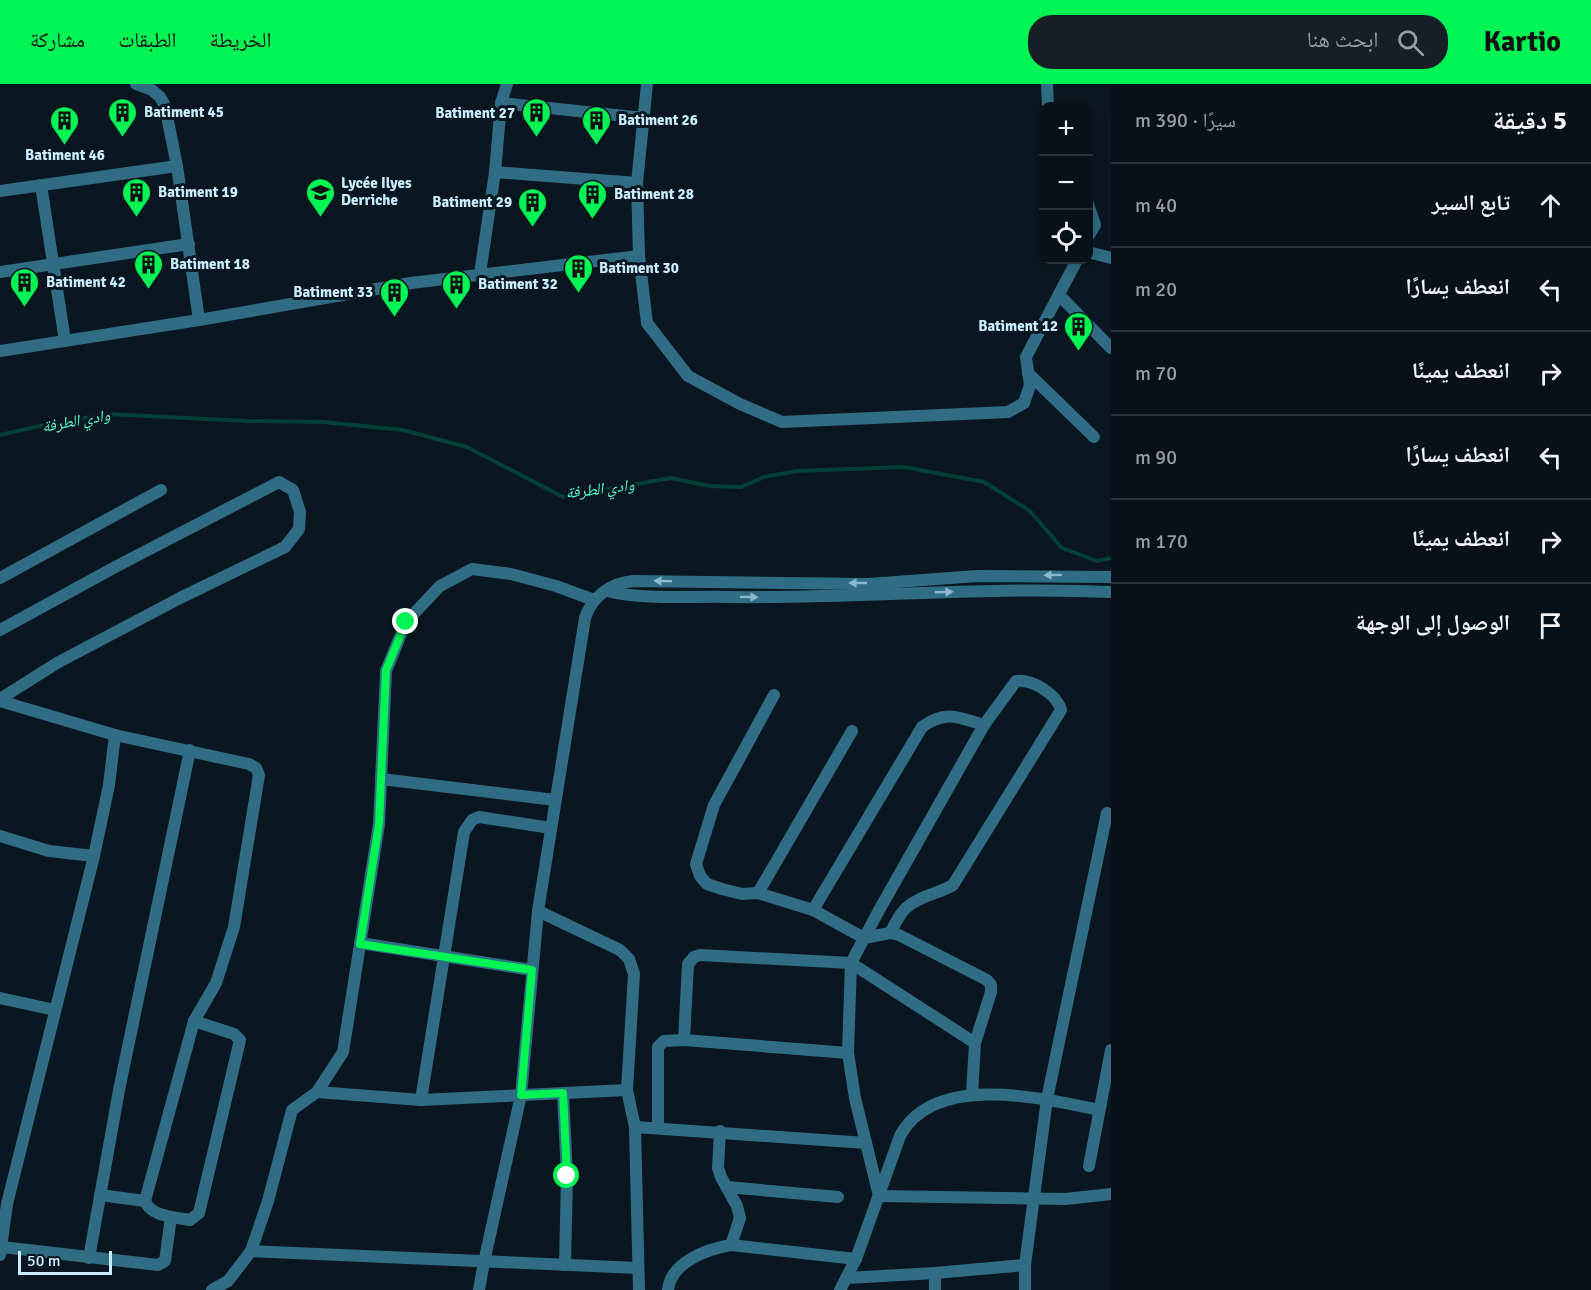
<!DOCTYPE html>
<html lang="ar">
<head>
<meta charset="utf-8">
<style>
  :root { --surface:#081118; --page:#161f25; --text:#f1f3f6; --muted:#989da2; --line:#293137; --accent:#00f454 }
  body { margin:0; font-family:Signika,"Noto Naskh Arabic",sans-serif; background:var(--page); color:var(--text); direction:rtl }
  .controls { position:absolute; right:18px; top:18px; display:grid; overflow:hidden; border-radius:12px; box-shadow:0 3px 15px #0003 }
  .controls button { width:54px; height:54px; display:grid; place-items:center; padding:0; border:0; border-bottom:2px solid var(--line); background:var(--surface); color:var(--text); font:30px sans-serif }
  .scale { position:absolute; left:18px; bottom:15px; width:94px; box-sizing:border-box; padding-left:6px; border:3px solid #c9ecff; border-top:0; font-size:16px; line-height:21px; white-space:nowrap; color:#c9ecff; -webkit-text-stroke:4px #0a1720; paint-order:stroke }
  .stop { position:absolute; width:18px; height:18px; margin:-14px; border:4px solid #00f454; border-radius:50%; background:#fff }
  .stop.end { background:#00f454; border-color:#fff; box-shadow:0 2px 6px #0008 }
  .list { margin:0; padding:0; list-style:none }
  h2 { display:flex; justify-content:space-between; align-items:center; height:78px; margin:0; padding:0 24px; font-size:26px }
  h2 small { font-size:20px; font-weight:400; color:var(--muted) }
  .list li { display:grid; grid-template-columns:39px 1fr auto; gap:18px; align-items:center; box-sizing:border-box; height:84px; padding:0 24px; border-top:2px solid var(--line) }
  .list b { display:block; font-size:22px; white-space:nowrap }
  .list em { font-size:20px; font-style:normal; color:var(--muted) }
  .icon { flex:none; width:33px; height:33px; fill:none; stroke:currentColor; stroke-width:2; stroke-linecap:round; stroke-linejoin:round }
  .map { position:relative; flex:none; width:1111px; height:1206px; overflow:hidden; direction:ltr }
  header { display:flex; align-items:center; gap:36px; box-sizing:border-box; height:84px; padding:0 30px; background:var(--accent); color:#111 }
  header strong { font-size:28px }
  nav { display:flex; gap:33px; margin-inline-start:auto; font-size:21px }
  .search { width:420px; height:54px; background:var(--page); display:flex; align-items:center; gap:15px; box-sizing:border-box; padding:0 21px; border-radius:24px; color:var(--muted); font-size:22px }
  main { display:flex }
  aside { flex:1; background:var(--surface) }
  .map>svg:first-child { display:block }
</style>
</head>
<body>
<header>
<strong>Kartio</strong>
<div class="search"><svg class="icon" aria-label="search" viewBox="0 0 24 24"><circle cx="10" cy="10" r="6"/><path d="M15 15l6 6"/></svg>ابحث هنا</div>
<nav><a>الخريطة</a><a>الطبقات</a><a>مشاركة</a></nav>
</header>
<main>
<aside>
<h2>5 دقيقة<small>سيرًا · 390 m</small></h2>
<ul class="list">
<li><svg class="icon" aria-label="ahead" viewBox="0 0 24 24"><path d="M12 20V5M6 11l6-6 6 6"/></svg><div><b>تابع السير</b></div><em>40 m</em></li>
<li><svg class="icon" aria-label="left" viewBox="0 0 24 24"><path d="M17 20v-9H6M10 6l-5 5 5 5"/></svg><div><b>انعطف يسارًا</b></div><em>20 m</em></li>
<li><svg class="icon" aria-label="right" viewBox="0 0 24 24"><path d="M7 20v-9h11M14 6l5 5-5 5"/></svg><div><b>انعطف يمينًا</b></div><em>70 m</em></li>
<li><svg class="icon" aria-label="left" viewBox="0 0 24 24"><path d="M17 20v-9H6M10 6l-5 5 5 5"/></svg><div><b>انعطف يسارًا</b></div><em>90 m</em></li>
<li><svg class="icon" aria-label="right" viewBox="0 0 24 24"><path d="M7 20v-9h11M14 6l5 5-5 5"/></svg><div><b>انعطف يمينًا</b></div><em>170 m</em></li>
<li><svg class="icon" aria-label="arrive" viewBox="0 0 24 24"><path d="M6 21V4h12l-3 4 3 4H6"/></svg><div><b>الوصول إلى الوجهة</b></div></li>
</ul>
</aside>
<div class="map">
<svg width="1111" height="1206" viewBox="0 0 1111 1206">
  <rect width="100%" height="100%" fill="#0a1720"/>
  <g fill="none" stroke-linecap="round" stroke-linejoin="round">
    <polyline stroke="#043f38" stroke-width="4" points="0,351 35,343 107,330 246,337 323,338 403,346 467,363 563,413 671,394 709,402 741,403 764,393 797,387 904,383 984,398 1030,427 1062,464 1097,477 1111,474"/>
    <g stroke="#306d84" stroke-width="12">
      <polyline points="136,0 152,6 160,13 165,22 177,82 199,236"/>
      <polyline points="647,0 637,99 639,172 647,239 688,292 740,320 782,338 1008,328 1024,319 1030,301 1026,273 1077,176"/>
      <polyline points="1047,0 1048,22"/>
      <polyline points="501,19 644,34"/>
      <polyline points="495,88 637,99"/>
      <polyline points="41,101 65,257"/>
      <polyline points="0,107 177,82"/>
      <polyline points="1088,120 1095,141 1088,153"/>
      <polyline points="1088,168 1111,174"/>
      <polyline points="0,188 189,160"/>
      <polyline points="480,190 495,88 501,19 507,0"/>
      <polyline points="1059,211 1111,264"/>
      <polyline points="0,267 199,236 411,199 639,172"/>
      <polyline points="1028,289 1094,353"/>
      <polyline points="0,494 161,406"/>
      <path d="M607 507C642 516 692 512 729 513 856 515 984 502 1111 508"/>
      <polyline points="0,546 117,482 279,398 293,406 300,428 299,445 285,463 180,514 57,579 0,615"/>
      <polyline points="774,611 714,721 696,780 700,792 707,800 722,805 742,810 758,809 813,826 864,854 890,849 899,851 987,896 991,901 991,908 975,959 972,1010"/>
      <polyline points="0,617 115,651 249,680 256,684 259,691 234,843 216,899 194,937 145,1117"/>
      <polyline points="381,695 555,716"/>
      <polyline points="0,752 49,767 94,772"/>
      <polyline points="758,809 852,647"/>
      <path d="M813 826 922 643C946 626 957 633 984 641"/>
      <polyline points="538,827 620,866 629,875 634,890 627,1006"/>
      <path d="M890 849C895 841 899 830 906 824 919 812 938 810 953 801L1061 626C1057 610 1032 595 1016 597L984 641 878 828 851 879 848 969 855 1014 879 1112 1066 1115 1111 1110"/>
      <polyline points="360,859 532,886"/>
      <polyline points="0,914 55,926"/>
      <polyline points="684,956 688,880 694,873 700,871 851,879 975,959"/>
      <polyline points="317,1008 421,1016 627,1006 635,1043 639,1206"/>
      <polyline points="563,1009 567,1092 565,1181"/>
      <polyline points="421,1016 464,748 472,736 479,733 551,744"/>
      <polyline points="635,1043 866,1059"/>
      <polyline points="658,1044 658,963 664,957 684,956 848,969"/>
      <polyline points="720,1047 718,1084 721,1093 737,1122 740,1134 731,1161"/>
      <polyline points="1089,1082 1111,966"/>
      <polyline points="727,1103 838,1113"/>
      <path d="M100 1111 145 1117C151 1133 175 1133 190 1136L199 1129 240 956 234 950 194 937"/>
      <polyline points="2,1163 158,1181 165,1177 171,1133"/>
      <polyline points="251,1167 638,1184"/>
      <polyline points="0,1171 7,1120 94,772 109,701 115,651"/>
      <polyline points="89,1174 119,1006 190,666"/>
      <polyline points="1025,1181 1025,1206"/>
      <polyline points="935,1189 935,1206"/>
      <polyline points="847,1194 935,1189 1025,1181 1047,1015 1107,729"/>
      <polyline points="212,1206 228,1197 251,1167 268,1117 292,1026 317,1008 343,968 379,740 386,587 406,538 440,502 472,485 511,490 556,502 594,516"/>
      <path d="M479 1206 484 1178 521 1011 538 827 585 534C592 513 610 499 633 497L869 500 977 492 1111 493"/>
      <path d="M668 1206C671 1178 707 1165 731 1161L856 1175"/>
      <path d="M840 1206 856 1175 900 1052C934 988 1042 1014 1099 1026"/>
    </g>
  </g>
  <defs><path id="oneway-solid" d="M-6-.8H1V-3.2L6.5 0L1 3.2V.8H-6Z" transform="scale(1.5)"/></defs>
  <g fill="#8cb9ce">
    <use href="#oneway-solid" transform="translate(1053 491) rotate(179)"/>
    <use href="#oneway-solid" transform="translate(663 497) rotate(-179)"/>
    <use href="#oneway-solid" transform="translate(858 499) rotate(-180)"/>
    <use href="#oneway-solid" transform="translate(944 508) rotate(-2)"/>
    <use href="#oneway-solid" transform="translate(749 513) rotate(1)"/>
  </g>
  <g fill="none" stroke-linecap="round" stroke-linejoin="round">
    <polyline stroke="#00f454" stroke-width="8" points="406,538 386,586 379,740 360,860 532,886 521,1011 563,1009 567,1092"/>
  </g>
  <defs>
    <symbol id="building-pin" viewBox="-11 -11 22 30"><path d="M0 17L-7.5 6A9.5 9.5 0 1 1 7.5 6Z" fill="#00f454" stroke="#0a1720"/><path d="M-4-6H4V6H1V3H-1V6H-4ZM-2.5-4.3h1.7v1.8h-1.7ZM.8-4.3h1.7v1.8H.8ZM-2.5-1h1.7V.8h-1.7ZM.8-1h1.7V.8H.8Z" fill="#111"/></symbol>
    <symbol id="school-pin" viewBox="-11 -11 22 30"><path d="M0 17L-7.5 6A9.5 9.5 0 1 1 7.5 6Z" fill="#00f454" stroke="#0a1720"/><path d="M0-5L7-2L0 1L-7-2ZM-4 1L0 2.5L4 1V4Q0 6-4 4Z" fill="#111"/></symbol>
  </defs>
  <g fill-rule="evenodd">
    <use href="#building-pin" x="106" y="12" width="33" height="45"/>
    <use href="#building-pin" x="520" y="12" width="33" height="45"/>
    <use href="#building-pin" x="48" y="20" width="33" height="45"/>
    <use href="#building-pin" x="580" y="20" width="33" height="45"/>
    <use href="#building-pin" x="120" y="92" width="33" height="45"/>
    <use href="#school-pin" x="304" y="92" width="33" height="45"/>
    <use href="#building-pin" x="576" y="94" width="33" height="45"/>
    <use href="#building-pin" x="516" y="102" width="33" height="45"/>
    <use href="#building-pin" x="132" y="164" width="33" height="45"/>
    <use href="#building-pin" x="562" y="168" width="33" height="45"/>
    <use href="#building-pin" x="8" y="182" width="33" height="45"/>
    <use href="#building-pin" x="440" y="184" width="33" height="45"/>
    <use href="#building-pin" x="378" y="192" width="33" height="45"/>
    <use href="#building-pin" x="1062" y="226" width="33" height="45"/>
  </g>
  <g text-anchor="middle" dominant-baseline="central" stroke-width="6" stroke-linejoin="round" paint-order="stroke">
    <g font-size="15" font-weight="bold" fill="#c9ecff" stroke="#0a1720" text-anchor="start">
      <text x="144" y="28">Batiment 45</text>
      <text x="515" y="29" text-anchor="end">Batiment 27</text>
      <text x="618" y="36">Batiment 26</text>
      <text x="65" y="71" text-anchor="middle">Batiment 46</text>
      <text x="341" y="99">Lycée Ilyes<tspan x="341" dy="17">Derriche</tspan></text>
      <text x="158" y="108">Batiment 19</text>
      <text x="614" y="110">Batiment 28</text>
      <text x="512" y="118" text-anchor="end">Batiment 29</text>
      <text x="170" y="180">Batiment 18</text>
      <text x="599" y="184">Batiment 30</text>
      <text x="46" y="198">Batiment 42</text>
      <text x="478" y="200">Batiment 32</text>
      <text x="373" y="208" text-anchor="end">Batiment 33</text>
      <text x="1058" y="242" text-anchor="end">Batiment 12</text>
    </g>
    <g font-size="16" font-style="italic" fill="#57ffce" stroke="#0a1720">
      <text transform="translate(76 337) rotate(-10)">وادي الطرفة</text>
      <text transform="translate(600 405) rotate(-7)">وادي الطرفة</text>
    </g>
  </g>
</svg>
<div class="controls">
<button>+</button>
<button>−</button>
<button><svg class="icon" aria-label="locate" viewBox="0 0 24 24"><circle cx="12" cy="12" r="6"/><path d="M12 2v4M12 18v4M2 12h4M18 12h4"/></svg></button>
</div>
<div class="scale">50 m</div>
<div class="stop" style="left:567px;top:1092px"></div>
<div class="stop end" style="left:406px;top:538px"></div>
</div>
</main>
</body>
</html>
